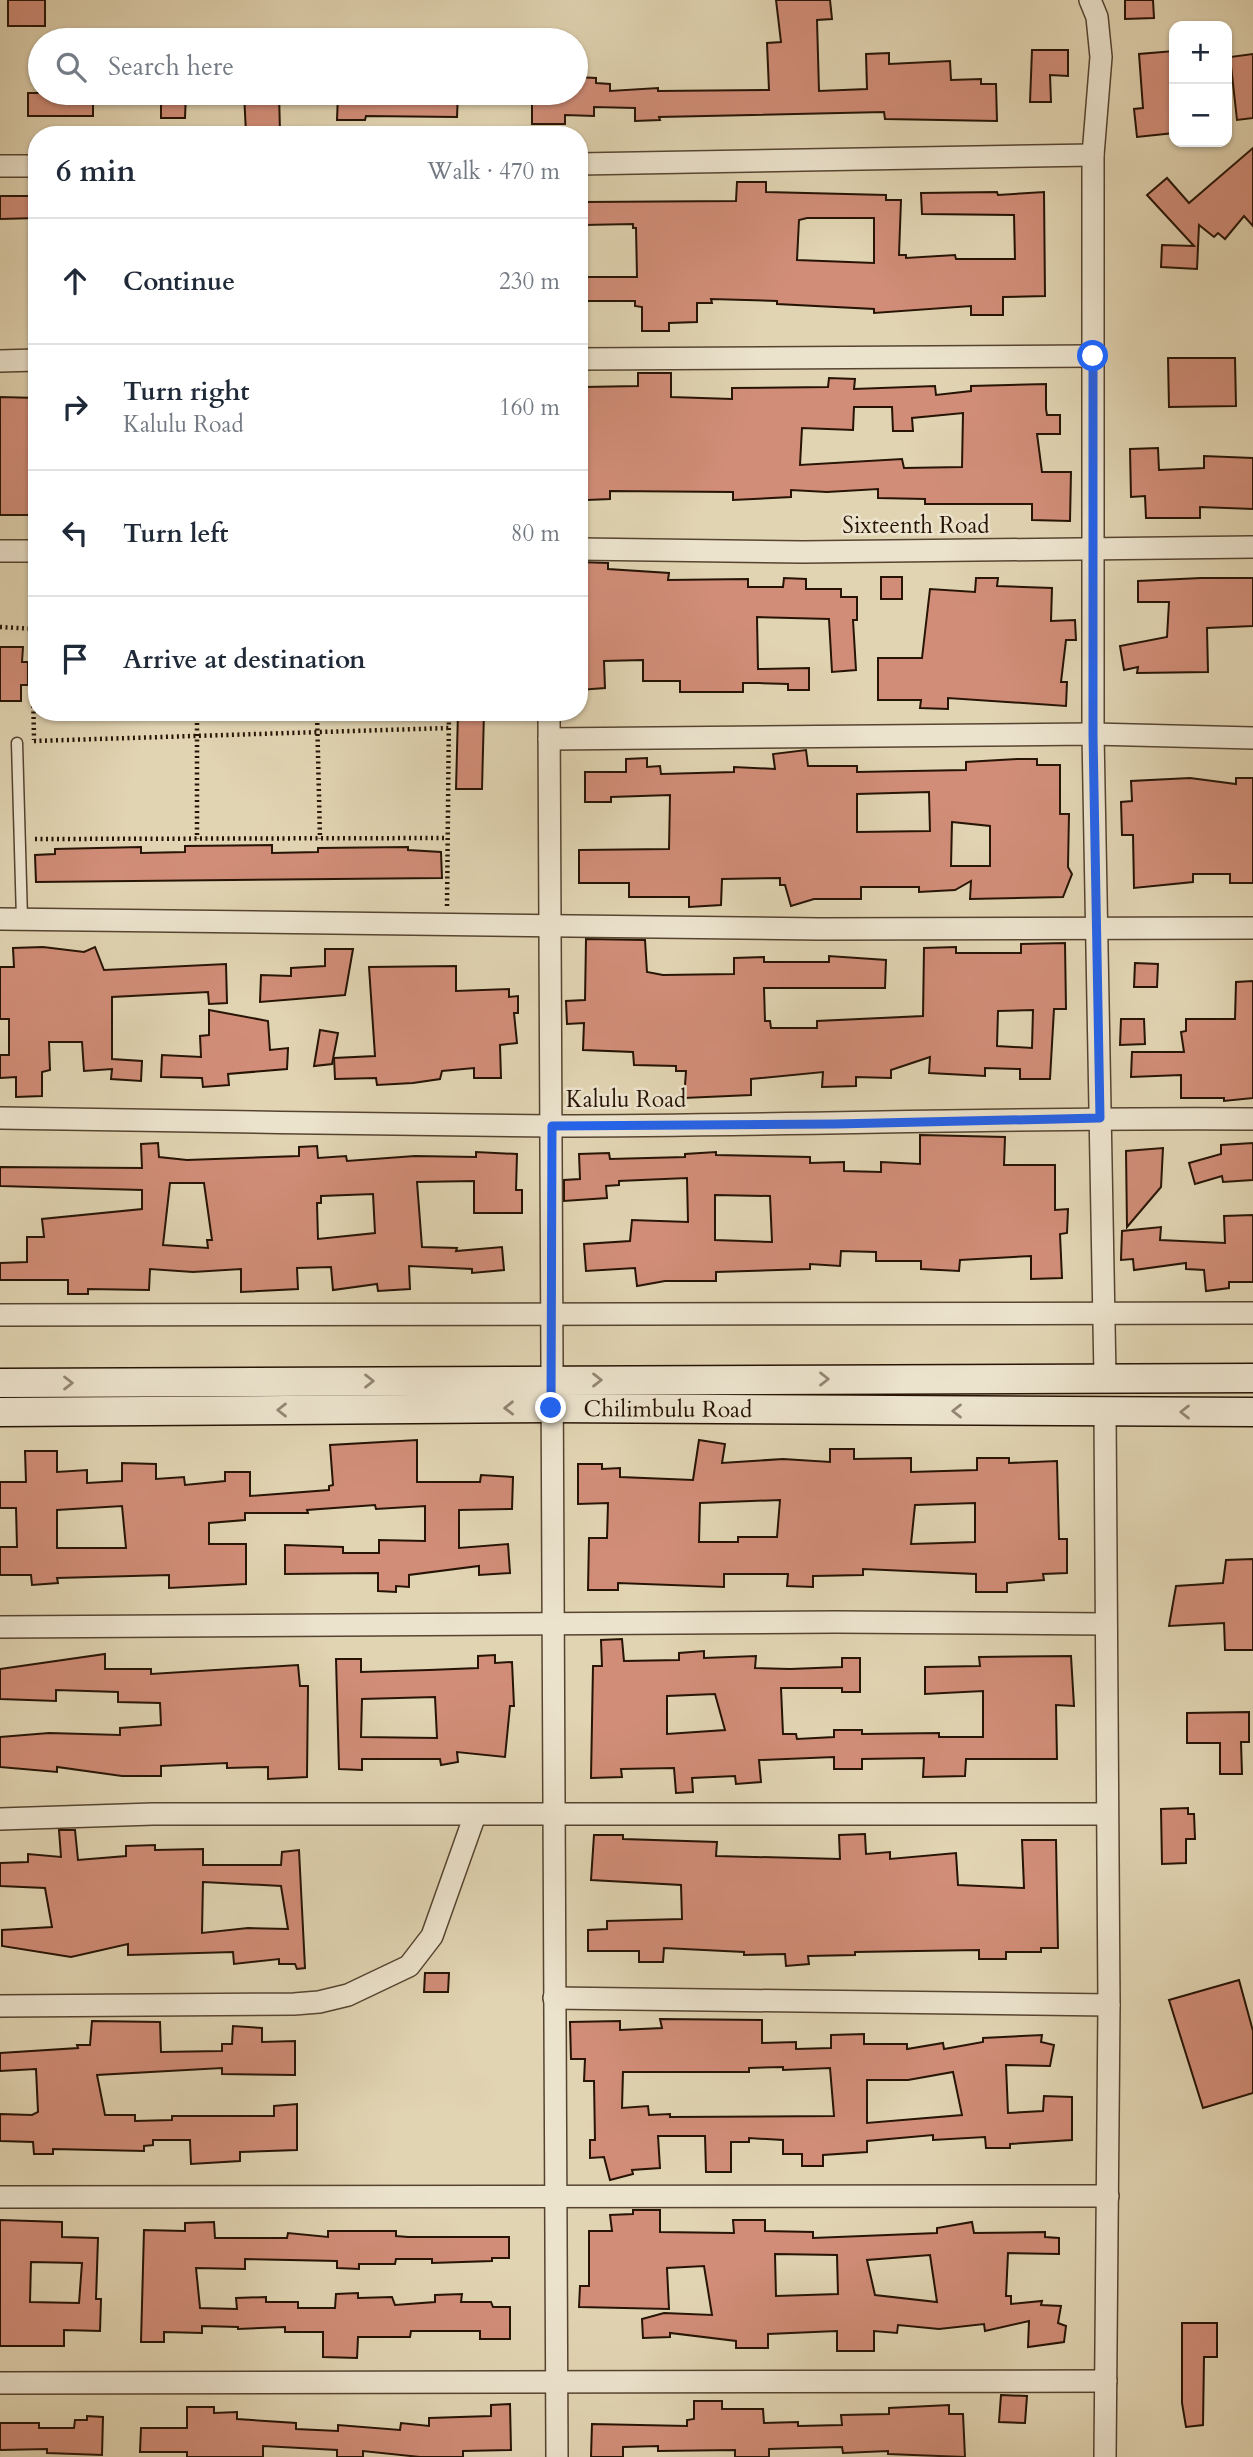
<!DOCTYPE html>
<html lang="en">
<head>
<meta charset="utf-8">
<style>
  :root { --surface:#fff; --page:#f6f6f7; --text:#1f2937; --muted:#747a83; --line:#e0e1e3 }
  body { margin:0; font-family:Cardo,serif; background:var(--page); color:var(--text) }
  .controls { position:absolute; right:21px; top:21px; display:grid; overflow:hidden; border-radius:14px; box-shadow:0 2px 5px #0004 }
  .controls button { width:63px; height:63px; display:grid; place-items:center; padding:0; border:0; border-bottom:2px solid var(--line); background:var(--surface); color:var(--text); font:35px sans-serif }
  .stop { position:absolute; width:21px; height:21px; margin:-16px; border:5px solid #2563eb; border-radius:50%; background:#fff }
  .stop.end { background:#2563eb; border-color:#fff; box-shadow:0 2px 7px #0008 }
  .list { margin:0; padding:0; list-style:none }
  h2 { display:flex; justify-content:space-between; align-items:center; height:91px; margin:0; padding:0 28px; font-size:30px }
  h2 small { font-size:23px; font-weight:400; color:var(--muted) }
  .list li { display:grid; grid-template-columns:46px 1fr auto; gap:21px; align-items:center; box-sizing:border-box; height:126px; padding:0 28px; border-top:2px solid var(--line) }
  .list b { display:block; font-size:26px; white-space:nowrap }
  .list p { margin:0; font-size:23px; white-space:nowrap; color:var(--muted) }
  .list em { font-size:23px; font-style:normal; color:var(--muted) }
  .icon { flex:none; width:38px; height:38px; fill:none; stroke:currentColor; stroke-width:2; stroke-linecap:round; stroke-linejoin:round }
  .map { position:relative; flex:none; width:1253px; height:2457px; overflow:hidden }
  .search { position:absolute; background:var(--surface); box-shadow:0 2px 5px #0004; left:28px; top:28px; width:560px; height:77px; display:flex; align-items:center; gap:18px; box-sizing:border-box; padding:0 24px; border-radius:38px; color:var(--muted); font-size:26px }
  .panel { position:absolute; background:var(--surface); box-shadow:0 2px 5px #0004; left:28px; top:126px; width:560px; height:595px; border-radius:28px }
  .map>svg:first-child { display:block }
</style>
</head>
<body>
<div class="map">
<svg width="1253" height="2457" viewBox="0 0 1253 2457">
  <rect width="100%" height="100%" fill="#e1d4b2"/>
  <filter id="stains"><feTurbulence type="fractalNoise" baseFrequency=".00286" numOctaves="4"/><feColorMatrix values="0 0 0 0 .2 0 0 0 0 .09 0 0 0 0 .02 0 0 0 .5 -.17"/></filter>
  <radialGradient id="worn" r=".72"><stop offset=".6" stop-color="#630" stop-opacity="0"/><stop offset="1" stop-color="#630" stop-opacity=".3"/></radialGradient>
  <g fill="#d18d78" stroke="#271405" stroke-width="2" fill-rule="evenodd">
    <rect x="8" y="0" width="37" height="26"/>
    <polygon points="776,0 830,0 832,19 817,20 819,91 867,89 866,54 889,53 889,64 950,61 951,80 981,79 981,84 996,84 997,121 885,119 884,112 659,117 660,120 635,121 635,108 594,107 594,116 565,115 565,124 532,124 532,93 576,93 576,77 596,78 596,83 610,84 610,91 658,88 658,91 769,90 767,43 781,42"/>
    <polygon points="1125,0 1153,0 1154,18 1125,19"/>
    <polygon points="1032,50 1068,50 1068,76 1050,75 1051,102 1030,102"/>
    <polygon points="1174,51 1174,133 1137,137 1134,109 1143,108 1139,54"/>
    <polygon points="1253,54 1253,118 1237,120 1230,57"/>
    <rect x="28" y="93" width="65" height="23"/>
    <polygon points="161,93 186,93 185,118 161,118"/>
    <polygon points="244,93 279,93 280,132 246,133"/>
    <polygon points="458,93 457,117 366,116 365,120 337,120 338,94"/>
    <polygon points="1253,148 1253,226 1244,216 1225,239 1218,233 1214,237 1199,225 1197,269 1161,267 1162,245 1194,246 1147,195 1167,178 1189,203"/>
    <path d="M737 182H766V192L886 195V200H901L899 255H906V258L955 255 956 259H1015L1014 215 922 214 921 193 997 192 998 195 1044 192 1045 296 1003 297V315H971V306L874 313V309L777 304V301L711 299 712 303H697V322L669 323V331H642V307L635 306V301H584V277H637L636 228H633V224L584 225V202L736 201ZM807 218H874V263L797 260 799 220Z"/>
    <polygon points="0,196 37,196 37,218 0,219"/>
    <polygon points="1168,358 1235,358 1236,406 1169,407"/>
    <path d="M638 373H671V397L732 399V388L828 387 829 378 855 379 854 389 935 386 936 395 971 391V386L1046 384V409L1047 415H1060V434H1037L1042 472H1071L1070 521 1032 520V504H925V499L878 498V489L827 492 791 490V497L733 500V492L610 491V499L587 500 586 472 579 473V415H585L584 387 638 386ZM854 407H892L893 431H913L912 418 963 413 962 467 904 468 902 459 800 465 802 428 853 430Z"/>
    <polygon points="0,397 37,398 37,515 0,515"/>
    <polygon points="1158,448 1159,470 1204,468 1204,456 1253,458 1253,509 1200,507 1200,518 1146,518 1145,496 1131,497 1130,449"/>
    <polygon points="579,562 608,563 608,569 669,573 668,580 748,579 748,587 783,587 784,578 806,579 806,589 841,589 841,597 857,597 857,620 853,620 856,670 832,672 829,619 757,617 758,669 809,668 809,690 788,690 788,684 758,683 743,683 743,692 680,692 680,681 643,681 643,660 604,661 605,688 579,690"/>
    <rect x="881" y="577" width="21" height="22"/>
    <polygon points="976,578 998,578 997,586 1052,588 1051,621 1075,620 1076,640 1066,640 1061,682 1067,682 1066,706 948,698 948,709 920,708 921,700 878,700 878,658 922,658 930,589 975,592"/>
    <polygon points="1201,578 1253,578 1253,626 1207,628 1208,672 1137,673 1138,667 1124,670 1120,646 1167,637 1169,602 1138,602 1138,581"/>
    <polygon points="0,647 23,647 22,662 28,662 28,685 21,685 21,701 0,701"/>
    <polygon points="458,712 484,712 482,789 456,789"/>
    <path d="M806 750 808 766H857V772L966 770V762L1017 759H1037V765H1060V814H1069L1068 867 1072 874 1063 897 970 899 971 881 955 890 919 892V887H861V899H814L791 906 785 885H780V878L722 879 721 905 689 907V897H629V883H579V850L669 849 670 795 611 797V802H585V772H626V759L647 758V767L660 766 661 774 734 772V767L775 769 773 754ZM929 792 930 831 857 832V794ZM952 822 990 826V866H951Z"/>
    <polygon points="1190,778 1236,784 1236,778 1253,778 1253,883 1230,883 1230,874 1193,874 1193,882 1134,888 1133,835 1122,835 1121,802 1132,801 1131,781"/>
    <polygon points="272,845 272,853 318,852 318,848 408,847 408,850 441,852 442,878 36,882 35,855 55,854 55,849 141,847 141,853 185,852 185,846"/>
    <path d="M586 939 645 940 647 972 663 975 734 974V958L764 957V962H829V956L886 960 885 988H764L765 1021H770L771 1028H817V1021L923 1016 924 948 956 947V953H1021V944L1065 943 1066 1009H1054L1050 1079H1020V1069L985 1068V1076L929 1073 930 1057 891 1070V1078L856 1077V1086L822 1087 823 1072 751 1079V1095L684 1098 686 1071H676V1066L634 1065 633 1052 583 1050 584 1023 567 1024 566 1001 585 1000ZM1033 1010 1032 1048 997 1046 998 1011Z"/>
    <polygon points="43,947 84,952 95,947 104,970 226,964 227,1003 209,1004 208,992 112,997 112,1059 142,1061 141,1081 111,1079 112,1069 84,1071 82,1042 49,1042 50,1070 42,1072 42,1096 16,1097 16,1077 0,1078 0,1055 9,1055 9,1019 0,1019 0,967 14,967 13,948"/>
    <polygon points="325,949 353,949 345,995 260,1002 261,975 291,976 291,968 325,966"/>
    <polygon points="1135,963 1158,964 1157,987 1134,987"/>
    <polygon points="456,966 456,991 509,989 509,997 518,996 518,1013 514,1013 517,1043 500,1045 501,1078 474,1078 474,1068 442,1071 440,1079 413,1083 377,1085 376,1078 335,1079 334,1058 375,1056 369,967"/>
    <polygon points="1253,981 1253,1098 1224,1101 1224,1098 1181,1098 1181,1075 1131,1077 1132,1052 1184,1052 1181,1032 1186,1031 1186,1019 1235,1019 1236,982"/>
    <polygon points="209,1010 268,1021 270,1050 288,1048 287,1069 228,1074 229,1085 203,1087 202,1078 161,1077 162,1055 201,1057 200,1036 209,1035"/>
    <polygon points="1121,1019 1144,1019 1145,1044 1120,1045"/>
    <polygon points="320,1030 338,1033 332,1064 314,1066"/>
    <path d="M920 1135 1005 1137 1004 1165H1055V1210L1068 1209 1067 1233 1060 1234 1062 1278 1031 1279V1256L960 1260 959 1271 921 1269V1261H876V1252L841 1251 840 1266 810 1264V1269L716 1272V1281H665L637 1286 635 1268 586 1271 584 1244 630 1241 632 1220 688 1222 687 1178 619 1181V1185L606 1186 607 1198 564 1201V1180L580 1179 579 1154 609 1153 610 1159 685 1157V1154L716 1152V1155L810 1157V1163L844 1162V1171L881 1172V1162L920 1164ZM715 1195 770 1196 772 1242 715 1240Z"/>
    <path d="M158 1143 159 1157 187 1160 299 1156V1147L317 1146 318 1158 346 1156 347 1161 415 1156 476 1157V1152L517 1154 516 1190H522V1213H474V1181L417 1182 422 1247 457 1248 456 1251 502 1247 504 1270 472 1273V1269L409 1266 410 1289 378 1291 377 1284 333 1290 331 1267 297 1268 298 1289 241 1292V1269L193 1272 150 1269 149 1290 88 1289V1294H68V1280H0V1263L27 1262V1237H44L42 1219 142 1209V1190L0 1186V1167L142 1168 141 1144ZM170 1183H204L212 1240H207L208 1248 163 1245ZM373 1194 375 1233 318 1239 317 1203H321V1196Z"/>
    <polygon points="1253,1143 1253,1180 1223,1182 1222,1176 1195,1184 1189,1163 1221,1154 1221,1145"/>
    <polygon points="1163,1148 1161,1187 1127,1227 1126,1151"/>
    <polygon points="1253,1215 1253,1282 1229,1282 1229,1288 1206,1291 1204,1270 1186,1269 1186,1263 1134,1270 1133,1259 1121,1260 1122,1231 1161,1227 1160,1240 1225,1243 1224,1216"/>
    <path d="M417 1440V1482H480L481 1475 513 1477 512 1509 459 1510V1548L508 1544 510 1573 479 1575V1566L409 1575V1587L396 1586V1592L378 1591V1573L285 1574V1545L343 1547V1553H379V1540L425 1541V1506L376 1509 375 1505 307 1510 308 1513H245V1520L209 1523V1544H246V1584L169 1588V1575L57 1578 58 1583 32 1585 31 1575H0V1547H17L16 1508H0V1482H26L25 1451H57V1472L87 1470V1483L122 1481V1463L156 1464V1479L184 1477 185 1485 225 1481V1472H250V1496L329 1490V1486L333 1485 330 1445ZM122 1506 126 1548H57V1510Z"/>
    <path d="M699 1440 725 1444 722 1463 783 1459 830 1462V1449H854V1459L911 1458V1472L977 1470V1458H1009V1463L1057 1461 1059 1539H1067V1573L1043 1574 1044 1580 1007 1583V1592H976V1574L863 1569V1575L813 1576V1587L787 1586 788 1574H724V1587L618 1583V1590H588L589 1538H607L608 1503 578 1504V1464H602V1469L620 1468V1477L693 1480ZM780 1500 777 1537H738V1542H699L700 1503ZM975 1503V1542L911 1544 915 1505Z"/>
    <polygon points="1253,1559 1253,1650 1225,1650 1224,1623 1169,1626 1176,1586 1223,1583 1226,1560"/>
    <path d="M622 1639 624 1661 679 1660V1653L704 1651V1658L756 1656 755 1668 790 1669 842 1667V1658H860V1692H842V1688H781L783 1734H796L797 1739 834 1737V1730H862V1734L939 1733V1737H983V1691L925 1694V1667L980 1666 979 1657 1071 1656 1074 1706 1056 1705 1057 1759H966L965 1776 923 1777 924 1758 862 1759V1769H834V1757L759 1760 761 1782 736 1784 735 1776 692 1778 693 1792 676 1793 674 1768 621 1769 622 1777 591 1778 593 1666H602L601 1640ZM715 1694 725 1730 667 1734V1696Z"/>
    <polygon points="105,1654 105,1669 151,1669 151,1674 298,1665 300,1686 308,1686 307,1777 268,1779 268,1767 227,1768 227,1763 161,1766 161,1776 122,1776 57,1767 57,1772 0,1767 0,1737 49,1733 120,1735 120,1728 161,1725 160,1703 118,1702 118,1692 56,1690 56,1701 0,1699 0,1669"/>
    <path d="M495 1655V1663L512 1662 514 1706H510L505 1757 457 1752 458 1762 441 1765 440 1759H362V1770L339 1769 336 1659H361V1672L429 1670 478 1668V1656ZM435 1697 437 1738 361 1737 362 1699Z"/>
    <polygon points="1249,1712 1249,1742 1241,1742 1242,1774 1220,1774 1220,1743 1187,1743 1187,1713"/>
    <polygon points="1188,1808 1188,1814 1194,1814 1195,1839 1186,1839 1186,1863 1162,1864 1161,1809"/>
    <path d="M59 1830H75L78 1860 126 1856V1846L155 1845V1850L203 1849V1865H281L282 1852 299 1850 305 1968 297 1969 295 1964H279V1959L234 1964 233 1952 128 1955V1944L71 1957 2 1946V1930L52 1927 45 1888 0 1886V1863L28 1862V1854L61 1857ZM203 1882 281 1886 288 1929 248 1928 202 1933Z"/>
    <polygon points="865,1834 866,1854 890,1852 890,1859 956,1853 958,1885 1024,1888 1022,1840 1056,1840 1058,1948 1041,1948 1041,1952 1006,1952 1006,1959 979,1959 979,1950 855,1952 855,1955 808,1956 809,1964 786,1966 785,1954 744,1955 744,1952 664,1948 663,1962 639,1962 639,1951 588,1951 588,1930 607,1929 607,1921 682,1919 681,1885 591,1880 594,1835 623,1835 623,1839 717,1842 716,1856 840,1859 839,1835"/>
    <polygon points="425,1973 449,1973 448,1992 424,1992"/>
    <polygon points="1239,1980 1253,2031 1253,2093 1203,2108 1169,2000"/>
    <path d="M660 2019 762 2020V2043L796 2042V2049L831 2048V2035L864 2034V2044H907V2049L943 2043 944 2049 983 2042V2038L1042 2035 1041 2042 1054 2045 1050 2066 1006 2065 1008 2113 1043 2111 1044 2096 1072 2097V2140L1010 2144V2148H986L985 2137 933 2140V2135L867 2141V2152L823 2155V2166H802V2154H783V2140L749 2138V2142H731V2172H706L705 2136H658L660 2168 632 2170 633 2174 610 2180 604 2157 590 2158V2140H595L594 2081H584L585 2059H571L570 2022 620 2021V2030L662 2028ZM783 2067V2070L830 2068 834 2116 670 2117V2114L649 2115 648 2106 622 2108 623 2072H749V2068ZM953 2072 962 2115 867 2123V2080H908Z"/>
    <polygon points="92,2021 160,2022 161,2052 222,2051 222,2044 232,2044 233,2026 262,2028 262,2042 295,2041 295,2075 222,2074 222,2068 97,2075 105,2115 135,2115 135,2121 172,2120 172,2116 274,2116 274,2106 297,2104 297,2150 240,2152 240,2161 191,2164 190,2140 153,2140 153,2145 144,2146 144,2151 53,2149 53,2154 34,2154 33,2142 0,2141 0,2114 32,2115 38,2112 36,2069 0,2071 0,2053 78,2048 77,2045 90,2045"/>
    <path d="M633 2210H660V2232L734 2233 733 2220H765V2231L813 2232V2238L937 2233V2228L972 2222 974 2233 1045 2232V2237L1059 2238V2254L1008 2253 1006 2296H1011V2304L1042 2301 1041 2305 1061 2306 1058 2323 1066 2326 1064 2342 1028 2347 1029 2321 985 2331 984 2324 939 2329 898 2325 897 2333 874 2331V2351H837V2331L768 2334V2348H736V2341L670 2333V2337L643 2338 642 2319 664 2313 712 2315 704 2266 667 2268 669 2309 579 2307 580 2286H589V2231H612L610 2215 633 2214ZM775 2254 837 2255 838 2294 776 2296ZM930 2255 937 2302 875 2295 867 2260Z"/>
    <path d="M0 2220 62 2222V2237L98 2238 96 2299H101L100 2331 64 2330V2346H0ZM31 2262 82 2263 79 2303 30 2302Z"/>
    <polygon points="214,2222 215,2238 287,2238 288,2233 328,2237 328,2231 396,2231 396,2236 408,2237 509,2237 509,2258 492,2258 492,2261 432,2263 432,2259 396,2259 395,2264 359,2264 359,2269 337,2268 337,2261 245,2259 245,2269 196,2268 200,2308 237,2309 236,2298 266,2297 266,2302 298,2302 298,2308 335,2308 336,2294 358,2293 358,2298 392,2297 395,2305 435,2302 435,2295 462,2294 461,2302 491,2302 493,2307 510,2307 510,2339 480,2339 480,2331 411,2331 410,2337 358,2337 357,2358 323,2357 323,2332 285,2332 285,2327 238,2329 238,2327 202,2326 202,2333 164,2332 164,2342 141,2342 144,2230 185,2231 185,2223"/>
    <polygon points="1182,2323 1217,2323 1217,2357 1204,2357 1203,2425 1186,2427 1182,2403"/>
    <polygon points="1001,2395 1027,2396 1025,2423 999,2422"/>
    <polygon points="694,2401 722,2401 722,2409 763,2409 764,2423 798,2422 798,2426 842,2425 841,2415 889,2414 889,2408 949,2405 949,2414 963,2414 965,2457 888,2454 888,2451 843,2453 842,2447 769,2449 769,2457 735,2457 735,2450 658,2451 658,2446 623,2447 623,2457 591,2457 592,2424 687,2426 687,2420 694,2419"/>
    <polygon points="510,2404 511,2450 463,2451 463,2457 420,2457 363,2451 363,2457 337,2457 337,2450 263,2446 263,2457 187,2457 187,2452 140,2452 141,2428 187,2428 187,2407 214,2407 214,2413 237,2412 237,2419 296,2423 296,2429 338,2431 338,2425 400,2430 401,2423 429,2426 429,2418 491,2416 491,2405"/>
    <polygon points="87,2416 103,2417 102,2455 47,2453 47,2449 0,2450 0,2423 39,2423 39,2428 74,2428 75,2420 87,2420"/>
  </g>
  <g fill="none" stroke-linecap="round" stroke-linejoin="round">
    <defs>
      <polyline id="lane" points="17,743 22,919"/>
      <g id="street">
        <polyline points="1090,0 1097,17 1101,57 1093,155 1093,734 1105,1377"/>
        <polyline points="579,164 1093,155"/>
        <polyline points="0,166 37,166"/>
        <polyline points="579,359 1093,356"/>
        <polyline points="0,361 37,360"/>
        <polyline points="579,549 803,552 1253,547"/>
        <polyline points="0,551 37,551"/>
        <polyline points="549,712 557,2457"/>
        <polyline points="549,739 1093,734 1253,738"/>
        <polyline points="0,919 820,929 1253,928"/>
        <path d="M0 1118C185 1120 369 1125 554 1126 787 1126 1020 1117 1253 1119"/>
        <polyline points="0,1315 1253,1313"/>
        <polyline points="1105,1412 1109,2005 1105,2457"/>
        <polyline points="0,1627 835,1622 1105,1624"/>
        <polyline points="0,1819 153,1814 1107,1814"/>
        <polyline points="554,1998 1109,2005"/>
        <polyline points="0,2006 294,2004 319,2002 348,1995 409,1966 432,1936 475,1815"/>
        <polyline points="0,2197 1108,2196"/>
        <polyline points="0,2383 1106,2381"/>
      </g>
      <g id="secondary">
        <polyline points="0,1383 1253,1378"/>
        <path id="s1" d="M0 1412 551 1408 1253 1412"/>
      </g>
    </defs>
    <use href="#lane" stroke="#564430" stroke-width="13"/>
    <use href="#street" stroke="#564430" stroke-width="24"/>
    <use href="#secondary" stroke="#271405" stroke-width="31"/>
    <g stroke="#271405" stroke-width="4.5" stroke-dasharray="2 3.5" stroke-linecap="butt">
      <polyline points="0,627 37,629"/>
      <polyline points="32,629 34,740"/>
      <polyline points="197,712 197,839"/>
      <polyline points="317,712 320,839"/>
      <polyline points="34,741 449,728"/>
      <polyline points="35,839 447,838"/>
      <polyline points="447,906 449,712"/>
    </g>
    <use href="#lane" stroke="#ece3cd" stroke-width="10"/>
    <use href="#street" stroke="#ece3cd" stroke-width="21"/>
    <use href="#secondary" stroke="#ece3cd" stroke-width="28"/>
  </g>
  <defs><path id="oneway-chevron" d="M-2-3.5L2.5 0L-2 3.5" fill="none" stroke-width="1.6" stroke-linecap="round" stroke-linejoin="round" transform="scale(1.75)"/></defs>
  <g stroke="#938673">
    <use href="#oneway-chevron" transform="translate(824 1379)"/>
    <use href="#oneway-chevron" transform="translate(597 1380)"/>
    <use href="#oneway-chevron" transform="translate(369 1381)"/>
    <use href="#oneway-chevron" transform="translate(68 1383)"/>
    <use href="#oneway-chevron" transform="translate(509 1408) rotate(179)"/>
    <use href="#oneway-chevron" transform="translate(282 1410) rotate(180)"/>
    <use href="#oneway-chevron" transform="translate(957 1411) rotate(-180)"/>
    <use href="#oneway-chevron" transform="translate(1185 1412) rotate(180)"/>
  </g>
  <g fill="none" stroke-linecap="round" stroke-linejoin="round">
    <polyline stroke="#2563eb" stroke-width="9" points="551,1408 552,1126 836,1124 1100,1118 1093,734 1093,356"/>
  </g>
  <g text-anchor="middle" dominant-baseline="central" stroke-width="5" stroke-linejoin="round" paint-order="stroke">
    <g font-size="23" fill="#271405" stroke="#ece3cd">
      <text x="916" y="525">Sixteenth Road</text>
      <text x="626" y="1099">Kalulu Road</text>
      <text stroke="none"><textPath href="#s1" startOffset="668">Chilimbulu Road</textPath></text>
    </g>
  </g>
  <rect width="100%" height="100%" filter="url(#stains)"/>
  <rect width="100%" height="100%" fill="url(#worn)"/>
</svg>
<div class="controls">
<button>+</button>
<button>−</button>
</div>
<div class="stop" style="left:1093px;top:356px"></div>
<div class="stop end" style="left:551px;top:1408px"></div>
<div class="search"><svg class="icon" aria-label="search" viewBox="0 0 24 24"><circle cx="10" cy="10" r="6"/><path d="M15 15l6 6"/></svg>Search here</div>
<section class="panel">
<h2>6 min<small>Walk · 470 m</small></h2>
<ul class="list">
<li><svg class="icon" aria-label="ahead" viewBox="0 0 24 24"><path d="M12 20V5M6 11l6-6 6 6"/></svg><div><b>Continue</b></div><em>230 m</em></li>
<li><svg class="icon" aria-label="right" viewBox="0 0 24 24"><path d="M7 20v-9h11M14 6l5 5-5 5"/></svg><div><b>Turn right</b><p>Kalulu Road</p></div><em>160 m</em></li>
<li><svg class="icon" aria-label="left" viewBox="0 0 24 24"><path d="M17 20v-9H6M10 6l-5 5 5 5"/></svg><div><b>Turn left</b></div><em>80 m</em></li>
<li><svg class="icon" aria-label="arrive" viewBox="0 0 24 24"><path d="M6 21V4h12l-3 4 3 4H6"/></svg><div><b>Arrive at destination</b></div></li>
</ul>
</section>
</div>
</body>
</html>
